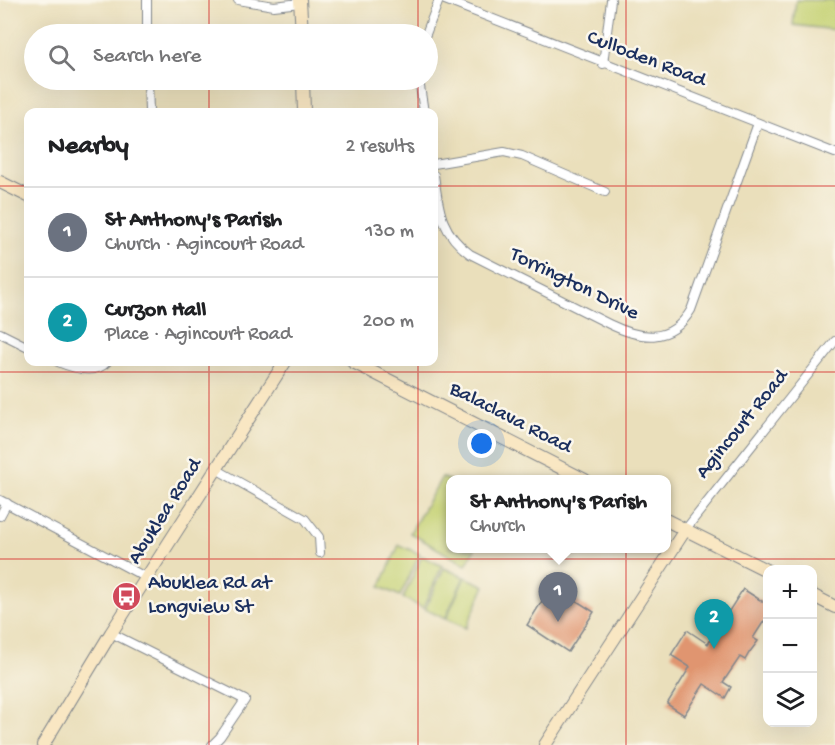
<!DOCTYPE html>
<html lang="en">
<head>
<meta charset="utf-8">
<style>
  :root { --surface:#fff; --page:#f6f6f6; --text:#202124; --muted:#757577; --line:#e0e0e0; --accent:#7c3aed }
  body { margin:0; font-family:"Gochi Hand",sans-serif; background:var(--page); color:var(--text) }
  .controls { position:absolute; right:18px; bottom:18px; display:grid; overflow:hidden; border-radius:12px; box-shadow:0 6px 24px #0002 }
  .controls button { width:54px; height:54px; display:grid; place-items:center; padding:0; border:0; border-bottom:2px solid var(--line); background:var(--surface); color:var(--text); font:30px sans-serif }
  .you { position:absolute; left:482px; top:444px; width:21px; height:21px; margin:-15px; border:4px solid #fff; border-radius:50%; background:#1a73e8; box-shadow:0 0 0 9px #1a73e833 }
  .badge { display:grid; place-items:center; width:39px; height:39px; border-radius:50%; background:var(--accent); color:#fff; font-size:20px; font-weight:700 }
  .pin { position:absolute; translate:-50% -50px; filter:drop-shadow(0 2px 3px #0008) }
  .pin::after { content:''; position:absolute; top:32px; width:21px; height:18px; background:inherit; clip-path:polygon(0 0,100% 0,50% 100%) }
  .popup { position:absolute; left:446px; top:475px; width:225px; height:78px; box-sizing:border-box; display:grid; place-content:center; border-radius:12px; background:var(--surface); filter:drop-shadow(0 2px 4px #0005); font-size:20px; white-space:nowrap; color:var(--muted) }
  .popup b { font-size:22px; color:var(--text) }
  .popup::after { content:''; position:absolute; left:50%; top:100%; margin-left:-12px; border:12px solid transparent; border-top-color:var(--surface) }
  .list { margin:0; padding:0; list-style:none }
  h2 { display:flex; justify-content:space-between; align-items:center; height:78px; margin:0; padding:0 24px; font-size:26px }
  h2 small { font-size:20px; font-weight:400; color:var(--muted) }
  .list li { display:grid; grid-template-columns:39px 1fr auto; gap:18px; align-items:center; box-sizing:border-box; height:90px; padding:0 24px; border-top:2px solid var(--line) }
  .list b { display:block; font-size:22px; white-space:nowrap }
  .list p { margin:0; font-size:20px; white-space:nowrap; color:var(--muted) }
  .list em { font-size:20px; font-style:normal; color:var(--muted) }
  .icon { flex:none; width:33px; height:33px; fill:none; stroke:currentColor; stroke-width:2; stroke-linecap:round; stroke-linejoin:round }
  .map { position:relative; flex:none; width:835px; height:745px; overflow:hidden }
  .search { position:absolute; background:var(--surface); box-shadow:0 6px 24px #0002; left:24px; top:24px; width:414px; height:66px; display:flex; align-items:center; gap:15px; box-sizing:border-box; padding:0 21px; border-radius:33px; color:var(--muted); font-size:22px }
  .panel { position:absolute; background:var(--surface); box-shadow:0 6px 24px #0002; left:24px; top:108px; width:414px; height:258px; border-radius:12px }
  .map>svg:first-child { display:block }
</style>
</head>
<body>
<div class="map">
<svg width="835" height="745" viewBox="0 0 835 745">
  <rect width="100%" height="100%" fill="#fbf7ec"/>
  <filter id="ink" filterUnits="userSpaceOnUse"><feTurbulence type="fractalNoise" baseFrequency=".0167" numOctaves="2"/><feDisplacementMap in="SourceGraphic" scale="12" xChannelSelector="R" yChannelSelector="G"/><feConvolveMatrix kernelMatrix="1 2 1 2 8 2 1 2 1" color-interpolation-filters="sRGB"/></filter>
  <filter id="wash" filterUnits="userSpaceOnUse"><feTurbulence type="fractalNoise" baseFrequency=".008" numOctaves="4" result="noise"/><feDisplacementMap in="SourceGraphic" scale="24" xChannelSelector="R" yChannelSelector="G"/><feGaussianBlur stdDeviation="1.35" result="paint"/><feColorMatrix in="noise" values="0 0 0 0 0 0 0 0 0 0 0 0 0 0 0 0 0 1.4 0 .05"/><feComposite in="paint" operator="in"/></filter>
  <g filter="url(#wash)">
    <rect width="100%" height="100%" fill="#eadfbb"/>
    <g fill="#c5d172" stroke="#708068" stroke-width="1.5">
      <polygon points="796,0 835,0 835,30 793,25"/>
      <polygon points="442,477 450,481 450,548 475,549 466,565 410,533"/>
      <polygon points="399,545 420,554 400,596 380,587"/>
      <polygon points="422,556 442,566 423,608 403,598"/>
      <polygon points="444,568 464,577 445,619 425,609"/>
      <polygon points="465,577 485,586 466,628 446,619"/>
    </g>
    <g id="blocks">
      <g fill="#e09570">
        <polygon points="552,585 594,612 568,652 527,625"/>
        <polygon points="743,589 768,605 768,623 764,621 753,638 758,641 749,653 745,660 740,657 723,682 731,687 725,698 704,684 684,715 667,704 690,667 671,655 687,630 708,644"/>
      </g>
    </g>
  </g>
  <g filter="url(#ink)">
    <use href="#blocks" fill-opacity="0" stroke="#82878c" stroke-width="1.5"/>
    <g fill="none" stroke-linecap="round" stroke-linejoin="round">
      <defs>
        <g id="street">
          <polyline points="238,0 274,6 300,3"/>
          <polyline points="445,0 835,153"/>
          <polyline points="147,34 147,0"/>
          <polyline points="426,34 439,0"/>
          <polyline points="603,64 611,0"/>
          <polyline points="148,80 149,112"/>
          <polyline points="419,80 424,112"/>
          <polyline points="434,164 504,152 522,156 605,192"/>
          <path d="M434 175C439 209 440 232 470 254L609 324C640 339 670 345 691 310L758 123"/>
          <polyline points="0,333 28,347"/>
          <path d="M58 362C72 368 95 375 107 362"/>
          <polyline points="216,469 305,519 319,537 320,553"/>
          <polyline points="0,500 147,578"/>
          <polyline points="0,516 7,503"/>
          <polyline points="685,530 835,341"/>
          <polyline points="111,633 245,700 220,737 212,745"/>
        </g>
        <g id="secondary">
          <polyline points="300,0 302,34"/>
          <polyline points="303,80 304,112"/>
          <polyline points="0,182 28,196"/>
          <polyline points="353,362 585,480"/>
          <polyline points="666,520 768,571"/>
          <polyline points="812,595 835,607"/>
          <polyline points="43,745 111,633 285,362"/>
          <polyline points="545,745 685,530"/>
        </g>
      </defs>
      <use href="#street" stroke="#82878c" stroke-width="10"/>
      <use href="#secondary" stroke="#82878c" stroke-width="14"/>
      <use href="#street" stroke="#fff" stroke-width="8"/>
      <use href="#secondary" stroke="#f9e7c3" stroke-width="12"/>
    </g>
  </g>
  <path fill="none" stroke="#d62828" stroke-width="1.5" stroke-opacity="0.55" d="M209 0V34M418 0V34M626 0V745M209 80V112M418 80V112M0 186H28M434 186H835M209 362V745M418 362V745M0 372H835M0 559H835"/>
  <defs>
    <symbol id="bus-disc" viewBox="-11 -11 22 22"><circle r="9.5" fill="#d1495b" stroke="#fbf7ec"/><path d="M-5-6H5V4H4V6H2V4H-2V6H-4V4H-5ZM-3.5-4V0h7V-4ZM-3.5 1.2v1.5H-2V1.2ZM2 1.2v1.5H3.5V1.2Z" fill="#fff"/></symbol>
  </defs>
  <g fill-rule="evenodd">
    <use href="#bus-disc" x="110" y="580" width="33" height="33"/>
  </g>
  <g text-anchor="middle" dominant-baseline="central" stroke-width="5" stroke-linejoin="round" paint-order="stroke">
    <g font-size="21" fill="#1b2f5e" stroke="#fbf7ec">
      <text transform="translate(646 60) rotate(21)">Culloden Road</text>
      <text transform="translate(574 285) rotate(26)">Torrington Drive</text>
      <text transform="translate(510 419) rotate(27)">Balaclava Road</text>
      <text transform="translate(743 425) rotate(-51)">Agincourt Road</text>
      <text transform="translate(166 512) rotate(-58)">Abuklea Road</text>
    </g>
    <g font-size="21" fill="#1b2f5e" stroke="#fbf7ec" text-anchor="start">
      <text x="148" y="584">Abuklea Rd at<tspan x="148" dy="24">Longview St</tspan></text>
    </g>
  </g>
</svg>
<div class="controls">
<button>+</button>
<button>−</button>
<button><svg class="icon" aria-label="layers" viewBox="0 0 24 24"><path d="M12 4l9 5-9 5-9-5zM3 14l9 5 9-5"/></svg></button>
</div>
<div class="you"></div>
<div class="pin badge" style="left:558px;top:622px;background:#6b7280">1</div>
<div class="popup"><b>St Anthony's Parish</b>Church</div>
<div class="pin badge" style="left:714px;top:649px;background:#0f9aa8">2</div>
<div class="search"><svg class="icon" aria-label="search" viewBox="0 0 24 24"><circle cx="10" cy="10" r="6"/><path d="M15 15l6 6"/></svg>Search here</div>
<section class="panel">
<h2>Nearby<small>2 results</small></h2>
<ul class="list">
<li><span class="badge" style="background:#6b7280">1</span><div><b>St Anthony's Parish</b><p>Church · Agincourt Road</p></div><em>130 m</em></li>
<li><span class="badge" style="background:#0f9aa8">2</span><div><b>Curzon Hall</b><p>Place · Agincourt Road</p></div><em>200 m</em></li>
</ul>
</section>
</div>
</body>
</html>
